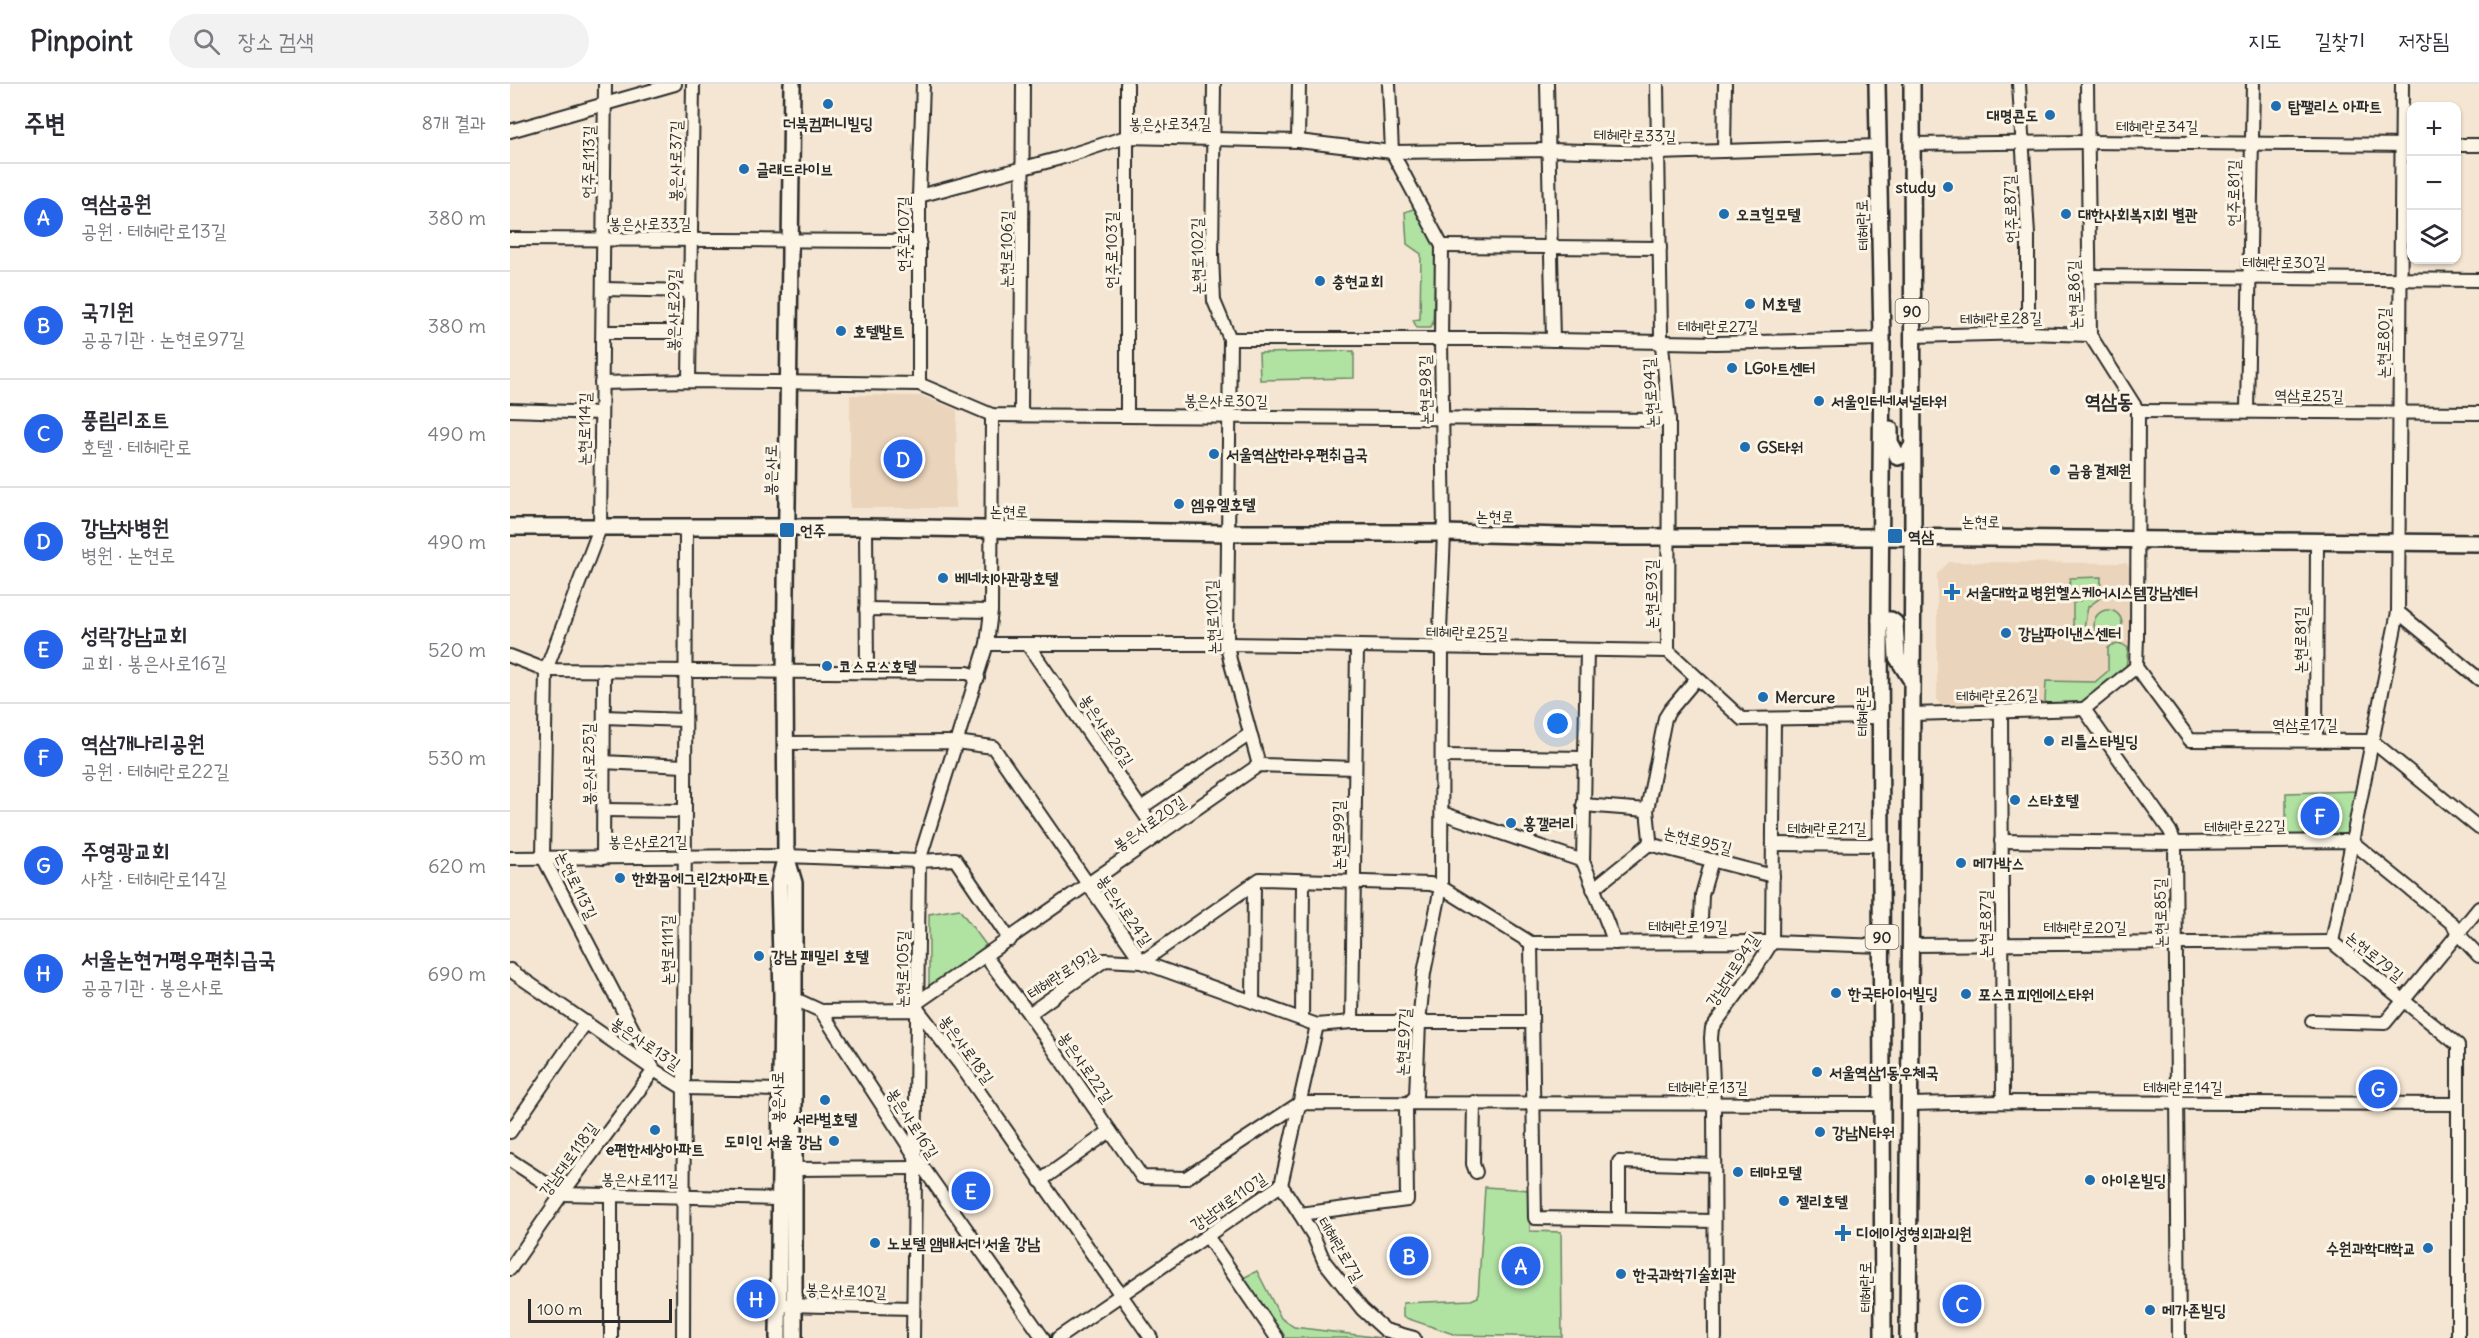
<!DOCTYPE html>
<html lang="ko">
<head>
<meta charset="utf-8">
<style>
  :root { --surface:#fff; --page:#f2f2f3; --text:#2b2b33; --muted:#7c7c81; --line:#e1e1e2; --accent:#2563eb }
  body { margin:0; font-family:Delius,"Poor Story",sans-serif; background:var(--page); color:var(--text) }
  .controls { position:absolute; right:18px; top:18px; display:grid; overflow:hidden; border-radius:12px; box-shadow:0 2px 4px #0004 }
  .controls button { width:54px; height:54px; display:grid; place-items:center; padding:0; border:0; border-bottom:2px solid var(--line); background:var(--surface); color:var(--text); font:30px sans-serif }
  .scale { position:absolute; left:18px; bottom:15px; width:144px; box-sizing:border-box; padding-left:6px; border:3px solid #2b2b2b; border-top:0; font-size:16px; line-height:21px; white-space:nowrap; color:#2b2b2b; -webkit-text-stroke:4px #fcf5e5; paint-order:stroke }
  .you { position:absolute; left:1048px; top:640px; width:21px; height:21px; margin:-15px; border:4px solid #fff; border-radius:50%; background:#1a73e8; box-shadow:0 0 0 9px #1a73e833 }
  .badge { display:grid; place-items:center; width:39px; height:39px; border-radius:50%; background:var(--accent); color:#fff; font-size:20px; font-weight:700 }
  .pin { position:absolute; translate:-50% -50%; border:3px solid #fff; box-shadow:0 2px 6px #0006 }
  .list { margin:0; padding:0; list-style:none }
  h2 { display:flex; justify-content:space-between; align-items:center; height:78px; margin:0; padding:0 24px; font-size:26px }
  h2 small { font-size:20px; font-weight:400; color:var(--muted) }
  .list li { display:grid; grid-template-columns:39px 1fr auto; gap:18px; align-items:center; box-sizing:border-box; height:108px; padding:0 24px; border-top:2px solid var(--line) }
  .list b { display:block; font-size:22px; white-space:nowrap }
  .list p { margin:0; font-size:20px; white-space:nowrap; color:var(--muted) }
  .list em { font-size:20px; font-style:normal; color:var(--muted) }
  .icon { flex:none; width:33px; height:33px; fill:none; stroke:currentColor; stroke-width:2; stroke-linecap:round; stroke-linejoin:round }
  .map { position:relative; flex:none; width:1969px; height:1254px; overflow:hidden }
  header { display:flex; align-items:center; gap:36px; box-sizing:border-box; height:84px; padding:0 30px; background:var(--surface); border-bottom:2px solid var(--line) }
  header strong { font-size:28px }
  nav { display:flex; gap:33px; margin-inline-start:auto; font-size:21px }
  .search { width:420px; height:54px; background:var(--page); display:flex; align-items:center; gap:15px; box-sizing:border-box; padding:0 21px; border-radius:33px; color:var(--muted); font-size:22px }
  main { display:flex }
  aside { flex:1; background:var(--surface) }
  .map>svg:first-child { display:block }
</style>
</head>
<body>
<header>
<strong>Pinpoint</strong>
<div class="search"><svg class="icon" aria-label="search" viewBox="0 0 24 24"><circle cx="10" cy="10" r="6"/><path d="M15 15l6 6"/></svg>장소 검색</div>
<nav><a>지도</a><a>길찾기</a><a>저장됨</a></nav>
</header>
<main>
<aside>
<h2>주변<small>8개 결과</small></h2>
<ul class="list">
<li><span class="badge">A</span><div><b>역삼공원</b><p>공원 · 테헤란로13길</p></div><em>380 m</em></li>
<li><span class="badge">B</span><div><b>국기원</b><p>공공기관 · 논현로97길</p></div><em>380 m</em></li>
<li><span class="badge">C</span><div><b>풍림리조트</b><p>호텔 · 테헤란로</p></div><em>490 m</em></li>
<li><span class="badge">D</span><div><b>강남차병원</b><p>병원 · 논현로</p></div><em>490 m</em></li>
<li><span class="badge">E</span><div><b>성락강남교회</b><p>교회 · 봉은사로16길</p></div><em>520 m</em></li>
<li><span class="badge">F</span><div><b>역삼개나리공원</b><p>공원 · 테헤란로22길</p></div><em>530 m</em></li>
<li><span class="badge">G</span><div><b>주영광교회</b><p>사찰 · 테헤란로14길</p></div><em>620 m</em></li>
<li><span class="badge">H</span><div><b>서울논현거평우편취급국</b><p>공공기관 · 봉은사로</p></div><em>690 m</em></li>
</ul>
</aside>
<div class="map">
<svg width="1969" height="1254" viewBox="0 0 1969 1254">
  <rect width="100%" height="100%" fill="#f4e6d2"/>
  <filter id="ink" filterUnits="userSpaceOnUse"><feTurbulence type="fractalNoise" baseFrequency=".0167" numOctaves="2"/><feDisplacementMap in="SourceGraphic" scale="12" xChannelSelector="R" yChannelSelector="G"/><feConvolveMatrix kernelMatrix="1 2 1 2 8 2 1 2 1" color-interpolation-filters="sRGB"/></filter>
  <g filter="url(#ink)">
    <g fill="#ebd4bc">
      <polygon points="340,311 412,312 447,326 445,424 340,424"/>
      <polygon points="1439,478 1616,479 1622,485 1621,583 1574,622 1435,625 1427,617 1427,490"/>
    </g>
    <g fill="#b0e2a2" stroke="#6e8666" stroke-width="1.5">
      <polygon points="903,125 907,125 926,166 923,239 920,244 907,244 903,236 910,235 911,170 897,160 895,128"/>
      <polygon points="844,267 844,294 750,296 749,269"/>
      <polygon points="1591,493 1590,514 1578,523 1573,549 1563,549 1563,519 1570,517 1570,507 1568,504 1559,504 1560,494"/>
      <circle cx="1598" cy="540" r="14"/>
      <polygon points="1612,560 1618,564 1616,585 1569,621 1539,620 1535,617 1536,597 1585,598 1598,587 1598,564 1602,561"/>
      <polygon points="1848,707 1839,756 1776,756 1776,709"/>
      <polygon points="449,825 476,861 419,909 419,830"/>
      <polygon points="975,1103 1020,1106 1020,1147 1051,1148 1052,1253 946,1251 893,1233 893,1219 961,1216 968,1213"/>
      <polygon points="747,1187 771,1234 784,1243 871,1254 771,1254 731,1195"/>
    </g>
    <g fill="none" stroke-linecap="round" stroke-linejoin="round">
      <defs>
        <g id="minor">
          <polyline points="95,0 90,444 36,586 33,773 144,986"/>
          <polyline points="617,0 617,332"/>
          <polyline points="704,0 702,172 704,217 720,255 717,560 720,576 749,681"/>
          <polyline points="1037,0 1043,256"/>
          <polyline points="1147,0 1151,250 1159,336 1158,567"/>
          <polyline points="1509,0 1518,151 1518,249"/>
          <polyline points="0,47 165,0"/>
          <polyline points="788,57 789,0"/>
          <polyline points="1401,60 1577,58 1902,61"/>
          <polyline points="1946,61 1969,61"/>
          <polyline points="1214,67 1215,0"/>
          <polyline points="409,112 547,75 616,53 788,57 882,68 1039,66 1148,69 1368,62"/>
          <polyline points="0,155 410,157"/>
          <polyline points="932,162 1150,164"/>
          <polyline points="1580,192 1969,196"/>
          <polyline points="94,205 180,207"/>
          <polyline points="93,248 180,248"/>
          <polyline points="1403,252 1518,249 1580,251"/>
          <polyline points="720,255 990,255 1206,259 1372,255"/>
          <polyline points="179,297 183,0"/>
          <polyline points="91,299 179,297 409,300 482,331 1159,336"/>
          <polyline points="409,300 409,112 413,0"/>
          <polyline points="0,326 91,329"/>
          <polyline points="1628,327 1969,329"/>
          <polyline points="1737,327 1743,0"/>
          <polyline points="511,331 513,0"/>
          <polyline points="356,443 357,588"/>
          <polyline points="356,525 481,527"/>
          <polyline points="1888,528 1969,595"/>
          <polyline points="477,560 717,560 1158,567 1232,635 1370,633"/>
          <polyline points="518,561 649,751"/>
          <polyline points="1077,566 1073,777 1105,859"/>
          <polyline points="0,572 36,586 458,589 468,594"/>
          <polyline points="1626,583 1680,656 1862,657 1969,744"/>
          <polyline points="1574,625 1626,583 1627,554 1628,327 1580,251 1577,0"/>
          <polyline points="1574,625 1660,747 1665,759 1669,1254"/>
          <polyline points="1491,626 1493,1018"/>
          <polyline points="1402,630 1574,625"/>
          <polyline points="94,633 174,636"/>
          <polyline points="1806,656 1807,457"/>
          <polyline points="276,659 446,658 483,663 632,878 807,941 842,938 1022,938"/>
          <polyline points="932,672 1074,674"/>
          <polyline points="93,678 174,682"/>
          <polyline points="1073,721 1137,726"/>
          <polyline points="631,724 740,650"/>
          <polyline points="94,726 174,727"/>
          <polyline points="932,729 1073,777"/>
          <polyline points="1491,757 1665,759 1841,757 1943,840 1948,850 1969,872"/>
          <polyline points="1139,760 1140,755 1137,726 1155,634 1160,626 1187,594"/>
          <polyline points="1139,760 1263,792"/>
          <polyline points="1263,760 1371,761"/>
          <polyline points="0,774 276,772 409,777 445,775 500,856"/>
          <polyline points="93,774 94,586"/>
          <polyline points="1083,805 1139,760"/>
          <polyline points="1822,858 1888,528 1892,0"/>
          <polyline points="1822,858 1948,961 1948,1254"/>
          <polyline points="1021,859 1025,1134 1204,1137"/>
          <polyline points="1190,859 1192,811 1202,776"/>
          <polyline points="1400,861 1822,858"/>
          <polyline points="476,873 519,930 632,1093 676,1094 790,1019 1371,1020"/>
          <polyline points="0,886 144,986 173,1004 270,1006"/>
          <polyline points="285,915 311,927 408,926 449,979 641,1254"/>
          <polyline points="408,918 749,681 845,684"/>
          <polyline points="743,918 744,800"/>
          <polyline points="311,927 407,1075 533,1254"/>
          <polyline points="519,930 595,876 632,878 750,795 920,800 931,803 1021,859 1262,858 1372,862"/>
          <polyline points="792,935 793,798"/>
          <polyline points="1802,937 1875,939 1969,824"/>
          <polyline points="842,938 847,563"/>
          <polyline points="964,1018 963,1080 966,1088"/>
          <polyline points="1399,1020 1493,1018 1947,1020"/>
          <polyline points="0,1048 76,938"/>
          <polyline points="0,1076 52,1110 269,1115"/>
          <polyline points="285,1085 405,1084"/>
          <polyline points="530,1097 600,1047"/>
          <polyline points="771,1101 790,1130 897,1116 896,1022 906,1012 909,939 914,889 931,803 932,564 930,546 934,449 931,257 932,162 882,68 879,0"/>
          <polyline points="790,1130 803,1151 814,1177 852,1225 875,1246 904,1254"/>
          <polyline points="1109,1135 1109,1078 1204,1081"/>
          <polyline points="697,1152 767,1254"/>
          <polyline points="0,1185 52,1110 144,986"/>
          <polyline points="275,1221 403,1224"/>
          <polyline points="101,1254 101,1111"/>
          <polyline points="173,1254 176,442"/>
          <polyline points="403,1254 409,777 477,560 481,527 482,331"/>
          <polyline points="548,1254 771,1101 807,941"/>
          <polyline points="1205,1254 1204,1020 1201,954 1202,944 1244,887 1262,858 1264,635"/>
        </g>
        <g id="major">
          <polyline points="1367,0 1372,255 1370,536 1373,1254"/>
          <polyline points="1380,345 1380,358 1388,373 1397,370 1403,361"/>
          <polyline points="0,443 356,443 718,449 934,449 1090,453 1371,453 1969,459"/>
          <polyline points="1370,536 1381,536 1385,539 1387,573 1402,597"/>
          <polyline points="276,772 284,799 284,1254"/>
          <polyline points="268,1254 272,912 269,799 276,772 275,589 282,0"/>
          <polyline points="1398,1254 1403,454 1402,0"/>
        </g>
      </defs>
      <use href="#minor" stroke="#2b2b2b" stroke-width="16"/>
      <use href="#major" stroke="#2b2b2b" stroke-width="20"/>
      <use href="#minor" stroke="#fcf5e5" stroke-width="12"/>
      <use href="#major" stroke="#fcf5e5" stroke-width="15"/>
    </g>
  </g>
  <g fill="#1f6fb2" stroke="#fcf5e5" stroke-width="2">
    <circle cx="318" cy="20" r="6"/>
    <circle cx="1766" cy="22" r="6"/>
    <circle cx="1540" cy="31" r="6"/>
    <circle cx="234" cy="85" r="6"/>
    <circle cx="1438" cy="103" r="6"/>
    <circle cx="1214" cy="130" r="6"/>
    <circle cx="1556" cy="130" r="6"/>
    <circle cx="810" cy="197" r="6"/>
    <circle cx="1240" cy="220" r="6"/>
    <circle cx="331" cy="247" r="6"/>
    <circle cx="1222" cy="284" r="6"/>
    <circle cx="1309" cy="317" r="6"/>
    <circle cx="1235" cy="363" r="6"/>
    <circle cx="704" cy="370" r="6"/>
    <circle cx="1545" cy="386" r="6"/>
    <circle cx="669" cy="420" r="6"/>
    <rect x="269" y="438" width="16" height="16" rx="3"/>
    <rect x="1377" y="444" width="16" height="16" rx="3"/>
    <circle cx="433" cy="494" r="6"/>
    <path d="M1439 499h6v6h6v6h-6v6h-6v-6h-6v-6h6z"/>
    <circle cx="1496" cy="549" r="6"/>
    <circle cx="317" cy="582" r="6"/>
    <circle cx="1253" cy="613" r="6"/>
    <circle cx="1539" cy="657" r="6"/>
    <circle cx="1505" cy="716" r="6"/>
    <circle cx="1001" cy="739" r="6"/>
    <circle cx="1451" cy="779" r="6"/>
    <circle cx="110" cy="794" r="6"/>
    <circle cx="249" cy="872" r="6"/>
    <circle cx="1326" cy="909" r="6"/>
    <circle cx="1456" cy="910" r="6"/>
    <circle cx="1307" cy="988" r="6"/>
    <circle cx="315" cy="1016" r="6"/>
    <circle cx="145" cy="1046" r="6"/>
    <circle cx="1310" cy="1048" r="6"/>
    <circle cx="324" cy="1057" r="6"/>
    <circle cx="1228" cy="1088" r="6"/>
    <circle cx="1580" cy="1096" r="6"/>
    <circle cx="1274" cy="1117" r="6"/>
    <path d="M1330 1140h6v6h6v6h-6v6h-6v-6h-6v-6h6z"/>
    <circle cx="365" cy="1159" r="6"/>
    <circle cx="1918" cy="1164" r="6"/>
    <circle cx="1111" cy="1190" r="6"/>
    <circle cx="1640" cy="1226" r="6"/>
  </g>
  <g text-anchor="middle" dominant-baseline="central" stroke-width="6" stroke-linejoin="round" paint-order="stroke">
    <g fill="#fcf5e5" stroke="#6a6863" stroke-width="1.5">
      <rect x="1385.5" y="215" width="33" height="24" rx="4.5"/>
      <rect x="1355.5" y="841" width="33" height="24" rx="4.5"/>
    </g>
    <g font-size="15" font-weight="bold" fill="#2b2b2b">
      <text x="1402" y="227">90</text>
      <text x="1372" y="853">90</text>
    </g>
    <g font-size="16" font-weight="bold" fill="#2b2b2b" stroke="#fcf5e5" text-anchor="start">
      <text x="1778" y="22">탑팰리스 아파트</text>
      <text x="1528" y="31" text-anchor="end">대명콘도</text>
      <text x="318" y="39" text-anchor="middle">더북컴퍼니빌딩</text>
      <text x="246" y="85">글래드라이브</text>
      <text x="1426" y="103" text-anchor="end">study</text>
      <text x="1226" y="130">오크힐모텔</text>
      <text x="1568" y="130">대한사회복지회 별관</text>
      <text x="822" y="197">충현교회</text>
      <text x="1252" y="220">M호텔</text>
      <text x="343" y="247">호텔발트</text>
      <text x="1234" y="284">LG아트센터</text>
      <text x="1321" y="317">서울인터네셔널타워</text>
      <text x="1247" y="363">GS타워</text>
      <text x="716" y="370">서울역삼한라우편취급국</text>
      <text x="1557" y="386">금융결제원</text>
      <text x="681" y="420">엠유엘호텔</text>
      <text x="290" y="446">언주</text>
      <text x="1398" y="452">역삼</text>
      <text x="445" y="494">베네치아관광호텔</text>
      <text x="1456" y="508">서울대학교병원헬스케어시스템강남센터</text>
      <text x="1508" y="549">강남파이낸스센터</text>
      <text x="329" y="582">코스모스호텔</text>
      <text x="1265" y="613">Mercure</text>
      <text x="1551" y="657">리틀스타빌딩</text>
      <text x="1517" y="716">스타호텔</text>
      <text x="1013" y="739">홍갤러리</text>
      <text x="1463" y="779">메가박스</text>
      <text x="122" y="794">한화꿈에그린2차아파트</text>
      <text x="261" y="872">강남 패밀리 호텔</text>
      <text x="1338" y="909">한국타이어빌딩</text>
      <text x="1468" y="910">포스코피엔에스타워</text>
      <text x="1319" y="988">서울역삼1동우체국</text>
      <text x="315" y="1035" text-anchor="middle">서라벌호텔</text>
      <text x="1322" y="1048">강남N타워</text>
      <text x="312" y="1057" text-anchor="end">도미인 서울 강남</text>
      <text x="145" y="1065" text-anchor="middle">e편한세상아파트</text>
      <text x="1240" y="1088">테마모텔</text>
      <text x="1592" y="1096">아이온빌딩</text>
      <text x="1286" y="1117">젤리호텔</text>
      <text x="1346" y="1149">디에이성형외과의원</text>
      <text x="377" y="1159">노보텔 앰배서더 서울 강남</text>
      <text x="1906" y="1164" text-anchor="end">수원과학대학교</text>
      <text x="1123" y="1190">한국과학기술회관</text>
      <text x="1652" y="1226">메가존빌딩</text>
    </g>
    <g font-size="16" fill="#2b2b2b" stroke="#fcf5e5">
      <text x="660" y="39">봉은사로34길</text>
      <text x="1647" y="42">테헤란로34길</text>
      <text transform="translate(1125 51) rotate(1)">테헤란로33길</text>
      <text transform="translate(165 77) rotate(-89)">봉은사로37길</text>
      <text transform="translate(78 78) rotate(-89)">언주로113길</text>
      <text transform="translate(1723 109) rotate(-89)">언주로81길</text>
      <text transform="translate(1500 125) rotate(-92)">언주로87길</text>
      <text x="140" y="139">봉은사로33길</text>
      <text transform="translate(1352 141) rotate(-92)">테헤란로</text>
      <text transform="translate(393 150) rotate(-90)">언주로107길</text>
      <text transform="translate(496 165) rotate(-89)">논현로106길</text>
      <text transform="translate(601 166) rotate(-90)">언주로103길</text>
      <text transform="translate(687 172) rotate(-91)">논현로102길</text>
      <text x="1774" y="178">테헤란로30길</text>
      <text transform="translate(1564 211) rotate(-92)">논현로86길</text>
      <text transform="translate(163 226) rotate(-89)">봉은사로29길</text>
      <text transform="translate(1491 234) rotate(-1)">테헤란로28길</text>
      <text x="1208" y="242">테헤란로27길</text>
      <text transform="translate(1873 259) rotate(-89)">논현로80길</text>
      <text transform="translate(915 306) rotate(-91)">논현로98길</text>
      <text transform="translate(1140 309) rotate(-93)">논현로94길</text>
      <text transform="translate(1799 311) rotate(1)">역삼로25길</text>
      <text transform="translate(716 316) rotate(1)">봉은사로30길</text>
      <text transform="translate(74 345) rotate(-89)">논현로114길</text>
      <text transform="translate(260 386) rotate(-89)">봉은사로</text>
      <text transform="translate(499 427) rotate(1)">논현로</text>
      <text transform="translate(985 432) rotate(1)">논현로</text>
      <text transform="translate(1471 437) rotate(1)">논현로</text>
      <text transform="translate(1141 510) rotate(-90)">논현로93길</text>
      <text transform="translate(702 533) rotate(-92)">논현로101길</text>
      <text transform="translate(957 548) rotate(1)">테헤란로25길</text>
      <text transform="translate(1790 556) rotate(-90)">논현로81길</text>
      <text transform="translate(1487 611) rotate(-1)">테헤란로26길</text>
      <text transform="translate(1352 627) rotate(-90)">테헤란로</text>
      <text x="1795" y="640">역삼로17길</text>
      <text transform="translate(597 646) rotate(56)">봉은사로26길</text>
      <text transform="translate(78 680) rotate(-90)">봉은사로25길</text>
      <text transform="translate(639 739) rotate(-35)">봉은사로20길</text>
      <text transform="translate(1735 742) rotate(-1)">테헤란로22길</text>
      <text x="1317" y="744">테헤란로21길</text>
      <text transform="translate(828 751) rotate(-90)">논현로99길</text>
      <text transform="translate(1188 756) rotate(14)">논현로95길</text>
      <text x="138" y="757">봉은사로21길</text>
      <text transform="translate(67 801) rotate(64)">논현로113길</text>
      <text transform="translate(615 826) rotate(55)">봉은사로24길</text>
      <text transform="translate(1650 829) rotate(-91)">논현로85길</text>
      <text transform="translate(1475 840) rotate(-90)">논현로87길</text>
      <text x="1178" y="842">테헤란로19길</text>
      <text x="1575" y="843">테헤란로20길</text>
      <text transform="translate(157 866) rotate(-90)">논현로111길</text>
      <text transform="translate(1865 872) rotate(39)">논현로79길</text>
      <text transform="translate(392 885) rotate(-89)">논현로105길</text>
      <text transform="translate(1222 886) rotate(-57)">강남대로94길</text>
      <text transform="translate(552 889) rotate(-33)">테헤란로19길</text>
      <text transform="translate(893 958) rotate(-87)">논현로97길</text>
      <text transform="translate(136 959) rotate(34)">봉은사로13길</text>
      <text transform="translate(457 965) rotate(54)">봉은사로18길</text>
      <text transform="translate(576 983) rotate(55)">봉은사로22길</text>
      <text x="1198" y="1003">테헤란로13길</text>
      <text x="1673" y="1003">테헤란로14길</text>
      <text transform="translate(267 1013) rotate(-90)">봉은사로</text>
      <text transform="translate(403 1039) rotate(57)">봉은사로16길</text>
      <text transform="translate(58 1075) rotate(-54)">강남대로118길</text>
      <text transform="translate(130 1095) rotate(1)">봉은사로11길</text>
      <text transform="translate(718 1117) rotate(-35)">강남대로110길</text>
      <text transform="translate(831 1165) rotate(59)">테헤란로7길</text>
      <text transform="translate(1355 1203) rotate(-90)">테헤란로</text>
      <text transform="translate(336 1206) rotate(2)">봉은사로10길</text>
    </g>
    <g font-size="20" font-weight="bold" fill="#2b2b2b" stroke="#fcf5e5">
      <text x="1599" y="316">역삼동</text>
    </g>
  </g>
</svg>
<div class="controls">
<button>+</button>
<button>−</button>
<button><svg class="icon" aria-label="layers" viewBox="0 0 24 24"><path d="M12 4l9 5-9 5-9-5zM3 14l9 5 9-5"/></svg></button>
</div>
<div class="scale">100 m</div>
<div class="you"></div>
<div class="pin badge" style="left:1011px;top:1182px">A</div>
<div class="pin badge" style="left:899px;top:1172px">B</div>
<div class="pin badge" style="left:1452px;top:1220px">C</div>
<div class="pin badge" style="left:393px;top:375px">D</div>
<div class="pin badge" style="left:461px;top:1107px">E</div>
<div class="pin badge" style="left:1810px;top:732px">F</div>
<div class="pin badge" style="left:1868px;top:1005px">G</div>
<div class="pin badge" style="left:246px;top:1215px">H</div>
</div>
</main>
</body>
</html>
